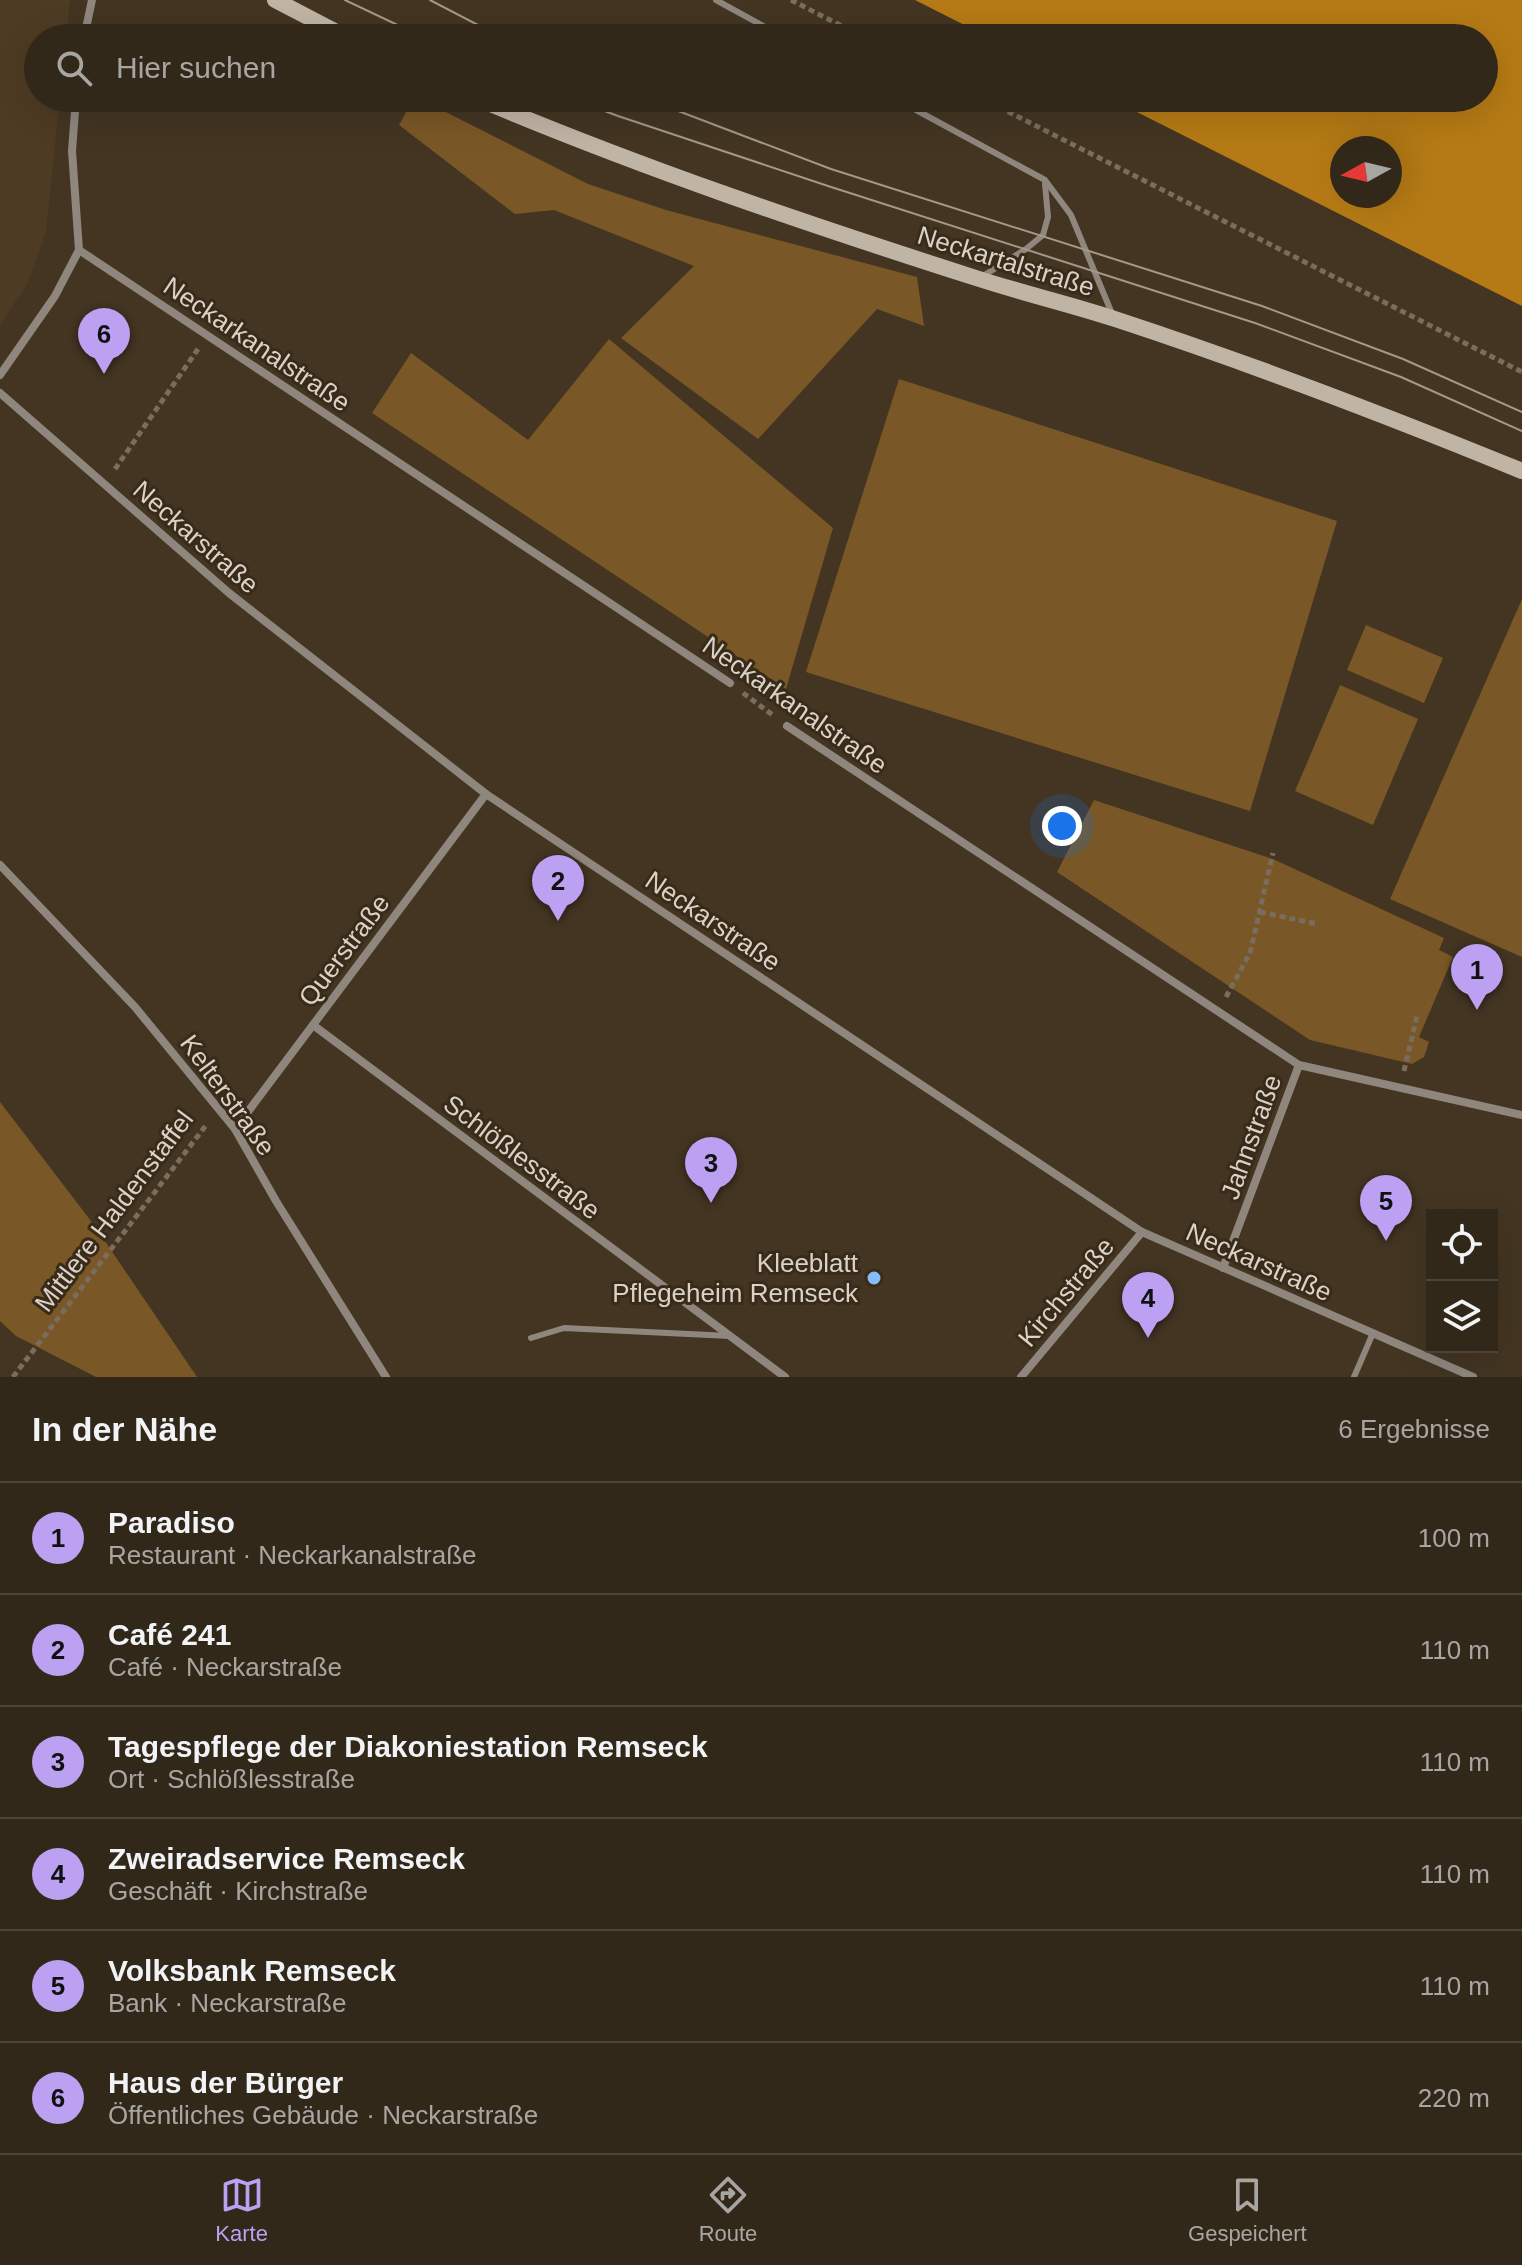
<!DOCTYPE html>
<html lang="de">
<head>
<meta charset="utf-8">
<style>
  :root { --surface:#32281a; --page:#3a3023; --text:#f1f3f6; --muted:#a8a6a2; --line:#4d4439; --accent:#bca0f2 }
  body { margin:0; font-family:Arial,sans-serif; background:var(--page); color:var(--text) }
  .controls { position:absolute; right:24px; bottom:24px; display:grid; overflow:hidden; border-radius:0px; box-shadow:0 8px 32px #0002 }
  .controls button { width:72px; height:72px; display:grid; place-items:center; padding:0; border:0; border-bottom:2px solid var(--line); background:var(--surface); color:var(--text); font:40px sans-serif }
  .compass { position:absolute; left:1330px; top:136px; width:72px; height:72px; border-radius:50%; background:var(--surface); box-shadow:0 8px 32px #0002; rotate:262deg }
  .you { position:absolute; left:1062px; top:826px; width:28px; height:28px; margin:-20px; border:6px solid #fff; border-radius:50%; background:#1a73e8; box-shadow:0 0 0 12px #1a73e833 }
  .badge { display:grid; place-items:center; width:52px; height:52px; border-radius:50%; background:var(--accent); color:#111; font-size:26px; font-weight:700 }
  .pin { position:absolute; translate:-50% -66px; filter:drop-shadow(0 2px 4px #0008) }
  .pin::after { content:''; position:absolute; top:42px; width:28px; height:24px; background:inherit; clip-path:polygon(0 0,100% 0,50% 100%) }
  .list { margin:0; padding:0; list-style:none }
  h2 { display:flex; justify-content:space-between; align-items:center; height:104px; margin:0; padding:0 32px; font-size:34px }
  h2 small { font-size:26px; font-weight:400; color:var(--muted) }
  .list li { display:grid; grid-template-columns:52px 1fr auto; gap:24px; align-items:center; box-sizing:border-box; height:112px; padding:0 32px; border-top:2px solid var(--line) }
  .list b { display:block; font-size:30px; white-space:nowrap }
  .list p { margin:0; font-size:26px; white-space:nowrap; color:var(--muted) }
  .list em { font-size:26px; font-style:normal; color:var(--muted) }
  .icon { flex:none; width:44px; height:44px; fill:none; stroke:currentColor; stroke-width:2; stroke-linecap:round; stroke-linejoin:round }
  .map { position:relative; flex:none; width:1522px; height:1377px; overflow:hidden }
  .search { position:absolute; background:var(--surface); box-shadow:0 8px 32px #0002; left:24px; right:24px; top:24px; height:88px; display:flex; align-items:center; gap:20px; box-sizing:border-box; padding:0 28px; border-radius:44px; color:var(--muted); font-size:30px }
  .sheet { height:776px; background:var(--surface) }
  nav { display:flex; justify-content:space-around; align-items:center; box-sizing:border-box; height:112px; border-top:2px solid var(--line); background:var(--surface); font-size:22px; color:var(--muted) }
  nav a { display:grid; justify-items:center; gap:4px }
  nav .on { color:var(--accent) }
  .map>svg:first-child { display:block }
</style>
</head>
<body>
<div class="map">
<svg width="1522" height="1377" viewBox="0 0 1522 1377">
  <rect width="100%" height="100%" fill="#433522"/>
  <polygon fill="#4e3b23" points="0,0 70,0 66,38 38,38 38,98 60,98 46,231 29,281 0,325"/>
  <g fill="#7a5726">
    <polygon points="414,98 418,98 588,184 666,210 917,277 924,326 877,309 758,439 621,338 694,266 554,210 515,214 399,125"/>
    <polygon points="609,339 833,528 786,689 372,413 411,353 528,440"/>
    <polygon points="899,379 1337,521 1250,811 806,672"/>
    <polygon points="1522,599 1522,957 1390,899"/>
    <polygon points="1366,625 1443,658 1424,703 1347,670"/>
    <polygon points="1340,685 1418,719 1373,825 1295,791"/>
    <polygon points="1094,800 1273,859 1444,938 1439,950 1453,957 1419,1037 1429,1042 1424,1057 1412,1064 1310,1040 1057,872"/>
    <polygon points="0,1102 94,1225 197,1377 96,1377 16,1336 0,1321"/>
  </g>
  <path fill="#b57a15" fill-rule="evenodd" d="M915 0H1522V306L1109 98H1484V38H990ZM1342 148H1390V196H1342Z"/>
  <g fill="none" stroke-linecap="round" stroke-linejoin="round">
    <g stroke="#796d5d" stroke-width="5" stroke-dasharray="6 4" stroke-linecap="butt">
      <polyline points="791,0 865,38"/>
      <polyline points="981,98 1522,372"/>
      <polyline points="115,469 198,349"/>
      <polyline points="743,693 774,716"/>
      <polyline points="1260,912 1317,924"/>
      <polyline points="1226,997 1250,953 1273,853"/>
      <polyline points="1404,1071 1417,1016"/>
      <polyline points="13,1377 207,1124"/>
    </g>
    <g stroke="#8f877e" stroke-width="6">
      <polyline points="716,0 785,38"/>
      <polyline points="894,98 1045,180 1071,215 1113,316"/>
      <polyline points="983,276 1026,249 1043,235 1048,217 1045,184"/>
      <polyline points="531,1338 564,1328 730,1336"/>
      <polyline points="1354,1377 1373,1333"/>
    </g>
    <g stroke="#8f877e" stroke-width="8">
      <polyline points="84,38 92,0"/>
      <polyline points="79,250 730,683"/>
      <polyline points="0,375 55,296 79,250 72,151 76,98"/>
      <polyline points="0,393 229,593 486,794 1142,1232 1473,1377"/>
      <polyline points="787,726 1299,1065 1522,1115"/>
      <polyline points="0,865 135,1007 235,1129 276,1201 386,1377"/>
      <polyline points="313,1025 785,1377"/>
      <polyline points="235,1129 486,794"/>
      <polyline points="1223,1268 1299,1065"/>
      <polyline points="1021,1377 1142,1232"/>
    </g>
    <g stroke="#c0b4a5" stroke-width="16">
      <polyline points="275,0 348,38"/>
      <path d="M476 98C639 167 807 224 976 278 1022 293 1069 304 1115 319 1252 364 1388 416 1522 471"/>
    </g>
    <g stroke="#a3988a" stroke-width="2">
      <polyline points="345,0 425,38"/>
      <polyline points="430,0 503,38"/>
      <polyline points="570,98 618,116 828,186 1255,323 1401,377 1522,431"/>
      <polyline points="644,98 831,169 1262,306 1403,359 1522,412"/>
    </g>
  </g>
  <circle fill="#86bbfb" stroke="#392b19" stroke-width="3" cx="874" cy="1278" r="8"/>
  <g text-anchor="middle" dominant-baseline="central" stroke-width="6" stroke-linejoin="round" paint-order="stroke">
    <g font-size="26" fill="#dbd2c7" stroke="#392b19">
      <text transform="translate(1006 261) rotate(17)">Neckartalstraße</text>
      <text transform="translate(257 344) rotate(34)">Neckarkanalstraße</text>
      <text transform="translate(196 537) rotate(41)">Neckarstraße</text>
      <text transform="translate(795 705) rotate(35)">Neckarkanalstraße</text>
      <text transform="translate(713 921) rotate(34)">Neckarstraße</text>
      <text transform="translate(344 950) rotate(-53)">Querstraße</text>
      <text transform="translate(228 1095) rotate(54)">Kelterstraße</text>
      <text transform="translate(1251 1137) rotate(-70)">Jahnstraße</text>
      <text transform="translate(522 1157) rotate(37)">Schlößlesstraße</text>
      <text transform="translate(114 1211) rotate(-53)">Mittlere Haldenstaffel</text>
      <text transform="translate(1259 1262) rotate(24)">Neckarstraße</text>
      <text transform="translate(1066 1292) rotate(-50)">Kirchstraße</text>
    </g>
    <g font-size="26" fill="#dbd2c7" stroke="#392b19" text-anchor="end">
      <text x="858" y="1263">Kleeblatt<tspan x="858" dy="30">Pflegeheim Remseck</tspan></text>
    </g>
  </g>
</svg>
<div class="controls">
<button><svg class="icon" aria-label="locate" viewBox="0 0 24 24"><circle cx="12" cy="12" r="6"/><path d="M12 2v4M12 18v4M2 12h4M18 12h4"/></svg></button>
<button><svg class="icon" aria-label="layers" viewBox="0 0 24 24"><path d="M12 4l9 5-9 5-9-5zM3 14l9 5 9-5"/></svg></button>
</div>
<svg class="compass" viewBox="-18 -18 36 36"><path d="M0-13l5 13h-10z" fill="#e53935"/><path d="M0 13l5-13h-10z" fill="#a8a6a2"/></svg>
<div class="you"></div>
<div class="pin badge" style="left:1477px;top:1010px">1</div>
<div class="pin badge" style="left:558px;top:921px">2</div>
<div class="pin badge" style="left:711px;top:1203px">3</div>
<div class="pin badge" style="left:1148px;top:1338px">4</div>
<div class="pin badge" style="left:1386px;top:1241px">5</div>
<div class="pin badge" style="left:104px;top:374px">6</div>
<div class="search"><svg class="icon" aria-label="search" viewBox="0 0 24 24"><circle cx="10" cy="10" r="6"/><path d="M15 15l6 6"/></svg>Hier suchen</div>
</div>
<section class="sheet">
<h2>In der Nähe<small>6 Ergebnisse</small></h2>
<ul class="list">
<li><span class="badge">1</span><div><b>Paradiso</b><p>Restaurant · Neckarkanalstraße</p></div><em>100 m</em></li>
<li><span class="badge">2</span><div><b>Café 241</b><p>Café · Neckarstraße</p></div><em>110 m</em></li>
<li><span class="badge">3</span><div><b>Tagespflege der Diakoniestation Remseck</b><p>Ort · Schlößlesstraße</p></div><em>110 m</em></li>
<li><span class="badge">4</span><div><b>Zweiradservice Remseck</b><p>Geschäft · Kirchstraße</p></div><em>110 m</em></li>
<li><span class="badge">5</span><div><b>Volksbank Remseck</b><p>Bank · Neckarstraße</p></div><em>110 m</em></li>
<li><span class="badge">6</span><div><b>Haus der Bürger</b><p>Öffentliches Gebäude · Neckarstraße</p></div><em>220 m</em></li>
</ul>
</section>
<nav>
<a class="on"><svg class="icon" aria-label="map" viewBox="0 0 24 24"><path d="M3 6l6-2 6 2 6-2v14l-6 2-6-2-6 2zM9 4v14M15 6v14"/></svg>Karte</a>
<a><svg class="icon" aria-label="directions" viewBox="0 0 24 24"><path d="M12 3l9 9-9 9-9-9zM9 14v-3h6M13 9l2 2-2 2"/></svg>Route</a>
<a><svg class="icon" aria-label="saved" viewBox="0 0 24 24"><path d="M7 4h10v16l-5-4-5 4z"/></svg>Gespeichert</a>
</nav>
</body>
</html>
